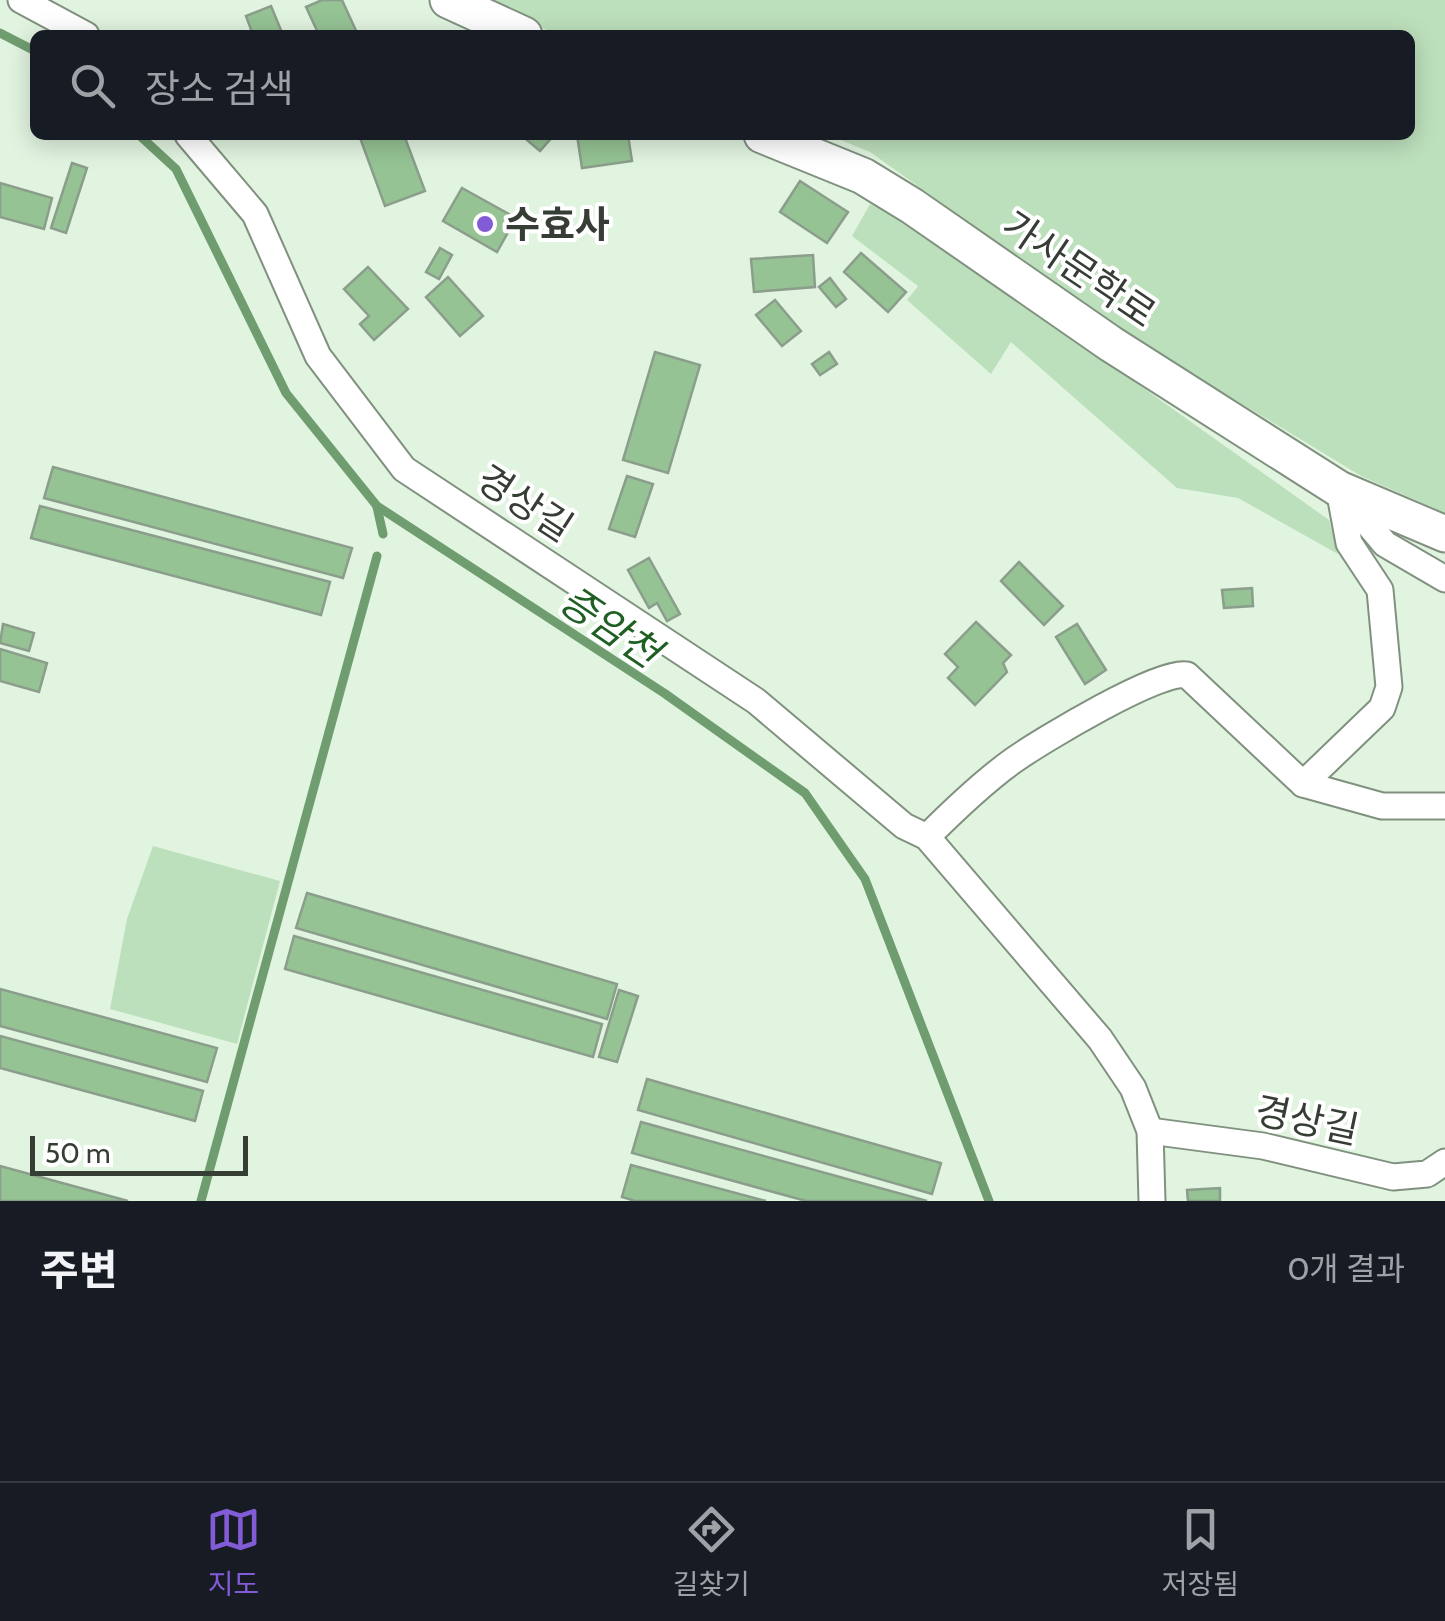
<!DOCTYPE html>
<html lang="ko">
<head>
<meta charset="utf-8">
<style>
  :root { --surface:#171b24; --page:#20242c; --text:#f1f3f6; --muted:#9ea1a6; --line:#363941; --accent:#825cd6 }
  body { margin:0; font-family:Cabin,"Noto Sans KR",sans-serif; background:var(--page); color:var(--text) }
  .scale { position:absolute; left:30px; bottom:25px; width:218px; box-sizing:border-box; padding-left:10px; border:5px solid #353d35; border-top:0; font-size:28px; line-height:35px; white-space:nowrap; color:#353d35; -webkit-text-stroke:8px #fff; paint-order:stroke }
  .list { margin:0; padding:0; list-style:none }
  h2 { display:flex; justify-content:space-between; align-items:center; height:130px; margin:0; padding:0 40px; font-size:42px }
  h2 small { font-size:32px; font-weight:400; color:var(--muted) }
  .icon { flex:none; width:55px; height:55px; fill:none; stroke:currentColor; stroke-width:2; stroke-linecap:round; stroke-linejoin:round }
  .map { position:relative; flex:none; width:1445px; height:1201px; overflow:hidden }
  .search { position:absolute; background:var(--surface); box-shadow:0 5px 25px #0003; left:30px; right:30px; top:30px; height:110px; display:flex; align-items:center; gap:25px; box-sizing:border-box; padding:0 35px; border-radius:15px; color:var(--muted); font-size:38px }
  .sheet { height:280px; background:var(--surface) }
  nav { display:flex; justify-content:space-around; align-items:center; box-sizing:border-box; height:140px; border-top:2px solid var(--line); background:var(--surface); font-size:28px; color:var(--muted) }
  nav a { display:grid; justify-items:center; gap:5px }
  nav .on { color:var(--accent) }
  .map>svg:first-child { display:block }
</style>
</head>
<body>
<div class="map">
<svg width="1445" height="1201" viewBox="0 0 1445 1201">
  <rect width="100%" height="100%" fill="#e1f4e0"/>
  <g fill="#bde0bc">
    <polygon points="485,0 1445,0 1445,513 1361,476 1117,328 870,152 829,135 1410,135 1410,35 557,35"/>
    <polygon points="870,204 911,223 1329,520 1338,554 1238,498 1177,488 1011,342 991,374 907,300 918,286 852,236"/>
    <polygon points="153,846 280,881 237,1044 110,1009 127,919"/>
  </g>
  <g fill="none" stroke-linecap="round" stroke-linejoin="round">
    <g stroke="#709d70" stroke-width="9">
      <polyline points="0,33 35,51"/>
      <polyline points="139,135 176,169 286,393 377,506 664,693 805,793 865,879 989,1201"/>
      <polyline points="377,507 383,534"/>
      <polyline points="201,1201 377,556"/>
    </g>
  </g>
  <g fill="#95c394" stroke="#8b9d8b" stroke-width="2.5">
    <polygon points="322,0 342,0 358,35 319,35 306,7"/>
    <polygon points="271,6 283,35 253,35 246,16"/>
    <polygon points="359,135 404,135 425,191 385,206"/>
    <polygon points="521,135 554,135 540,151"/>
    <polygon points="577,135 628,135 632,161 582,168"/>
    <polygon points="72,163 87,168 66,233 51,228"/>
    <polygon points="800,181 848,212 827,243 780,212"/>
    <polygon points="0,183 52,198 44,229 0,217"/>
    <polygon points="462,188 516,218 497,252 443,221"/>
    <polygon points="440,248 452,255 439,279 426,272"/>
    <polygon points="861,253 906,292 888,312 844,272"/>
    <polygon points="813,255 815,287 754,292 751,259"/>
    <polygon points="368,267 408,309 374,340 360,324 369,316 344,289"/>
    <polygon points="448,277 483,316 460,336 426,297"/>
    <polygon points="830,278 846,299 836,307 819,287"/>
    <polygon points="775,300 801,331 782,346 756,315"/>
    <polygon points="655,352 700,365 668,473 623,460"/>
    <polygon points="829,352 837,364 820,375 812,364"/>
    <polygon points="53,467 352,548 343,578 44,498"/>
    <polygon points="627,476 653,484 635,537 609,529"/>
    <polygon points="40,506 330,582 321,615 31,538"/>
    <polygon points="649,558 680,614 667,621 657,603 649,608 628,570"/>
    <polygon points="1019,562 1063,606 1044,625 1001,581"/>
    <polygon points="1252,588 1253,606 1224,608 1222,590"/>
    <polygon points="976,622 1011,655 1003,663 1007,672 975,705 948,678 958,667 945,654"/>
    <polygon points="3,624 34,633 29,651 0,643"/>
    <polygon points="1077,624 1106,670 1085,684 1056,637"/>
    <polygon points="0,649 47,663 39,692 0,681"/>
    <polygon points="307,893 617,984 607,1019 296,928"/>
    <polygon points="294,936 602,1024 593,1057 285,969"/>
    <polygon points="0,989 217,1048 207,1082 0,1026"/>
    <polygon points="619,990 638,996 617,1062 599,1057"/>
    <polygon points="0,1036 203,1091 195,1121 0,1068"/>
    <polygon points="647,1079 941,1163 932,1194 638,1110"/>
    <polygon points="641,1122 927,1201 806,1201 632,1153"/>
    <polygon points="631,1165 766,1201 635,1201 622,1197"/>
    <polygon points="0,1166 128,1201 0,1201"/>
    <polygon points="1220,1188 1220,1201 1188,1201 1187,1190"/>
  </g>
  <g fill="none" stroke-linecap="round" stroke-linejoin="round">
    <defs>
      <g id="street">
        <polyline points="21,0 86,35"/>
        <polyline points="188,135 255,214 318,356 404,469 756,701 904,826 927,837 1100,1039 1133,1088 1150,1131 1152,1201"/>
        <polyline points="1343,494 1385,544 1445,579"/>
        <polyline points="1303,784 1382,708 1389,687 1380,590 1349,543 1339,489"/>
        <path d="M927 837C954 810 983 782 1014 760 1041 741 1162 668 1187 675L1303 784 1382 806H1445"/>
        <polyline points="1150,1131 1263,1146 1393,1177 1427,1174 1445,1162"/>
      </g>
      <g id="secondary">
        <polyline points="448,0 524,35"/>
        <polyline points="762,135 863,176 912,206 1111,344 1339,489 1445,534"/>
      </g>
    </defs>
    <use href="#street" stroke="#80917f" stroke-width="29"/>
    <use href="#secondary" stroke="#80917f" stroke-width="39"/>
    <use href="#street" stroke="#fff" stroke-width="25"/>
    <use href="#secondary" stroke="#fff" stroke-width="35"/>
  </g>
  <circle fill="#825cd6" stroke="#fff" stroke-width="4" cx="485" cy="224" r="10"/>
  <g text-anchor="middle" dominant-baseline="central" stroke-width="8" stroke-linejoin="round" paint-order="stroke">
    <g font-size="38" font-weight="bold" fill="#353d35" stroke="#fff" text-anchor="start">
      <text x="505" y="224">수효사</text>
    </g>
    <g font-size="38" fill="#353d35" stroke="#fff">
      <text transform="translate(1079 269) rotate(34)">가사문학로</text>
      <text transform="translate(525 503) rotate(33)">경상길</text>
      <text transform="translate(1307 1120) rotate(12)">경상길</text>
    </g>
    <g font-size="40" font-style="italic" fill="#1f5f24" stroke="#fff">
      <text transform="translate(610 626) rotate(34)">증암천</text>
    </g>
  </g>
</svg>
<div class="scale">50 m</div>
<div class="search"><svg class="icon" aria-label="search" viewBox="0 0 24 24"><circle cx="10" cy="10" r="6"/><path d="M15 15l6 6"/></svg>장소 검색</div>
</div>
<section class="sheet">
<h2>주변<small>0개 결과</small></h2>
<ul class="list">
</ul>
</section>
<nav>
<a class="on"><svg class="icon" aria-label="map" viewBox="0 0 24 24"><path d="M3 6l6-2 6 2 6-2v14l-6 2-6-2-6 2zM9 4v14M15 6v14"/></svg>지도</a>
<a><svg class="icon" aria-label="directions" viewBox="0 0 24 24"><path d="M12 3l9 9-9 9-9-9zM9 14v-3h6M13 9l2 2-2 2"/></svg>길찾기</a>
<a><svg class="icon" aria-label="saved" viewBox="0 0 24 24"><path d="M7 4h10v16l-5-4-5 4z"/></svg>저장됨</a>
</nav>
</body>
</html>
